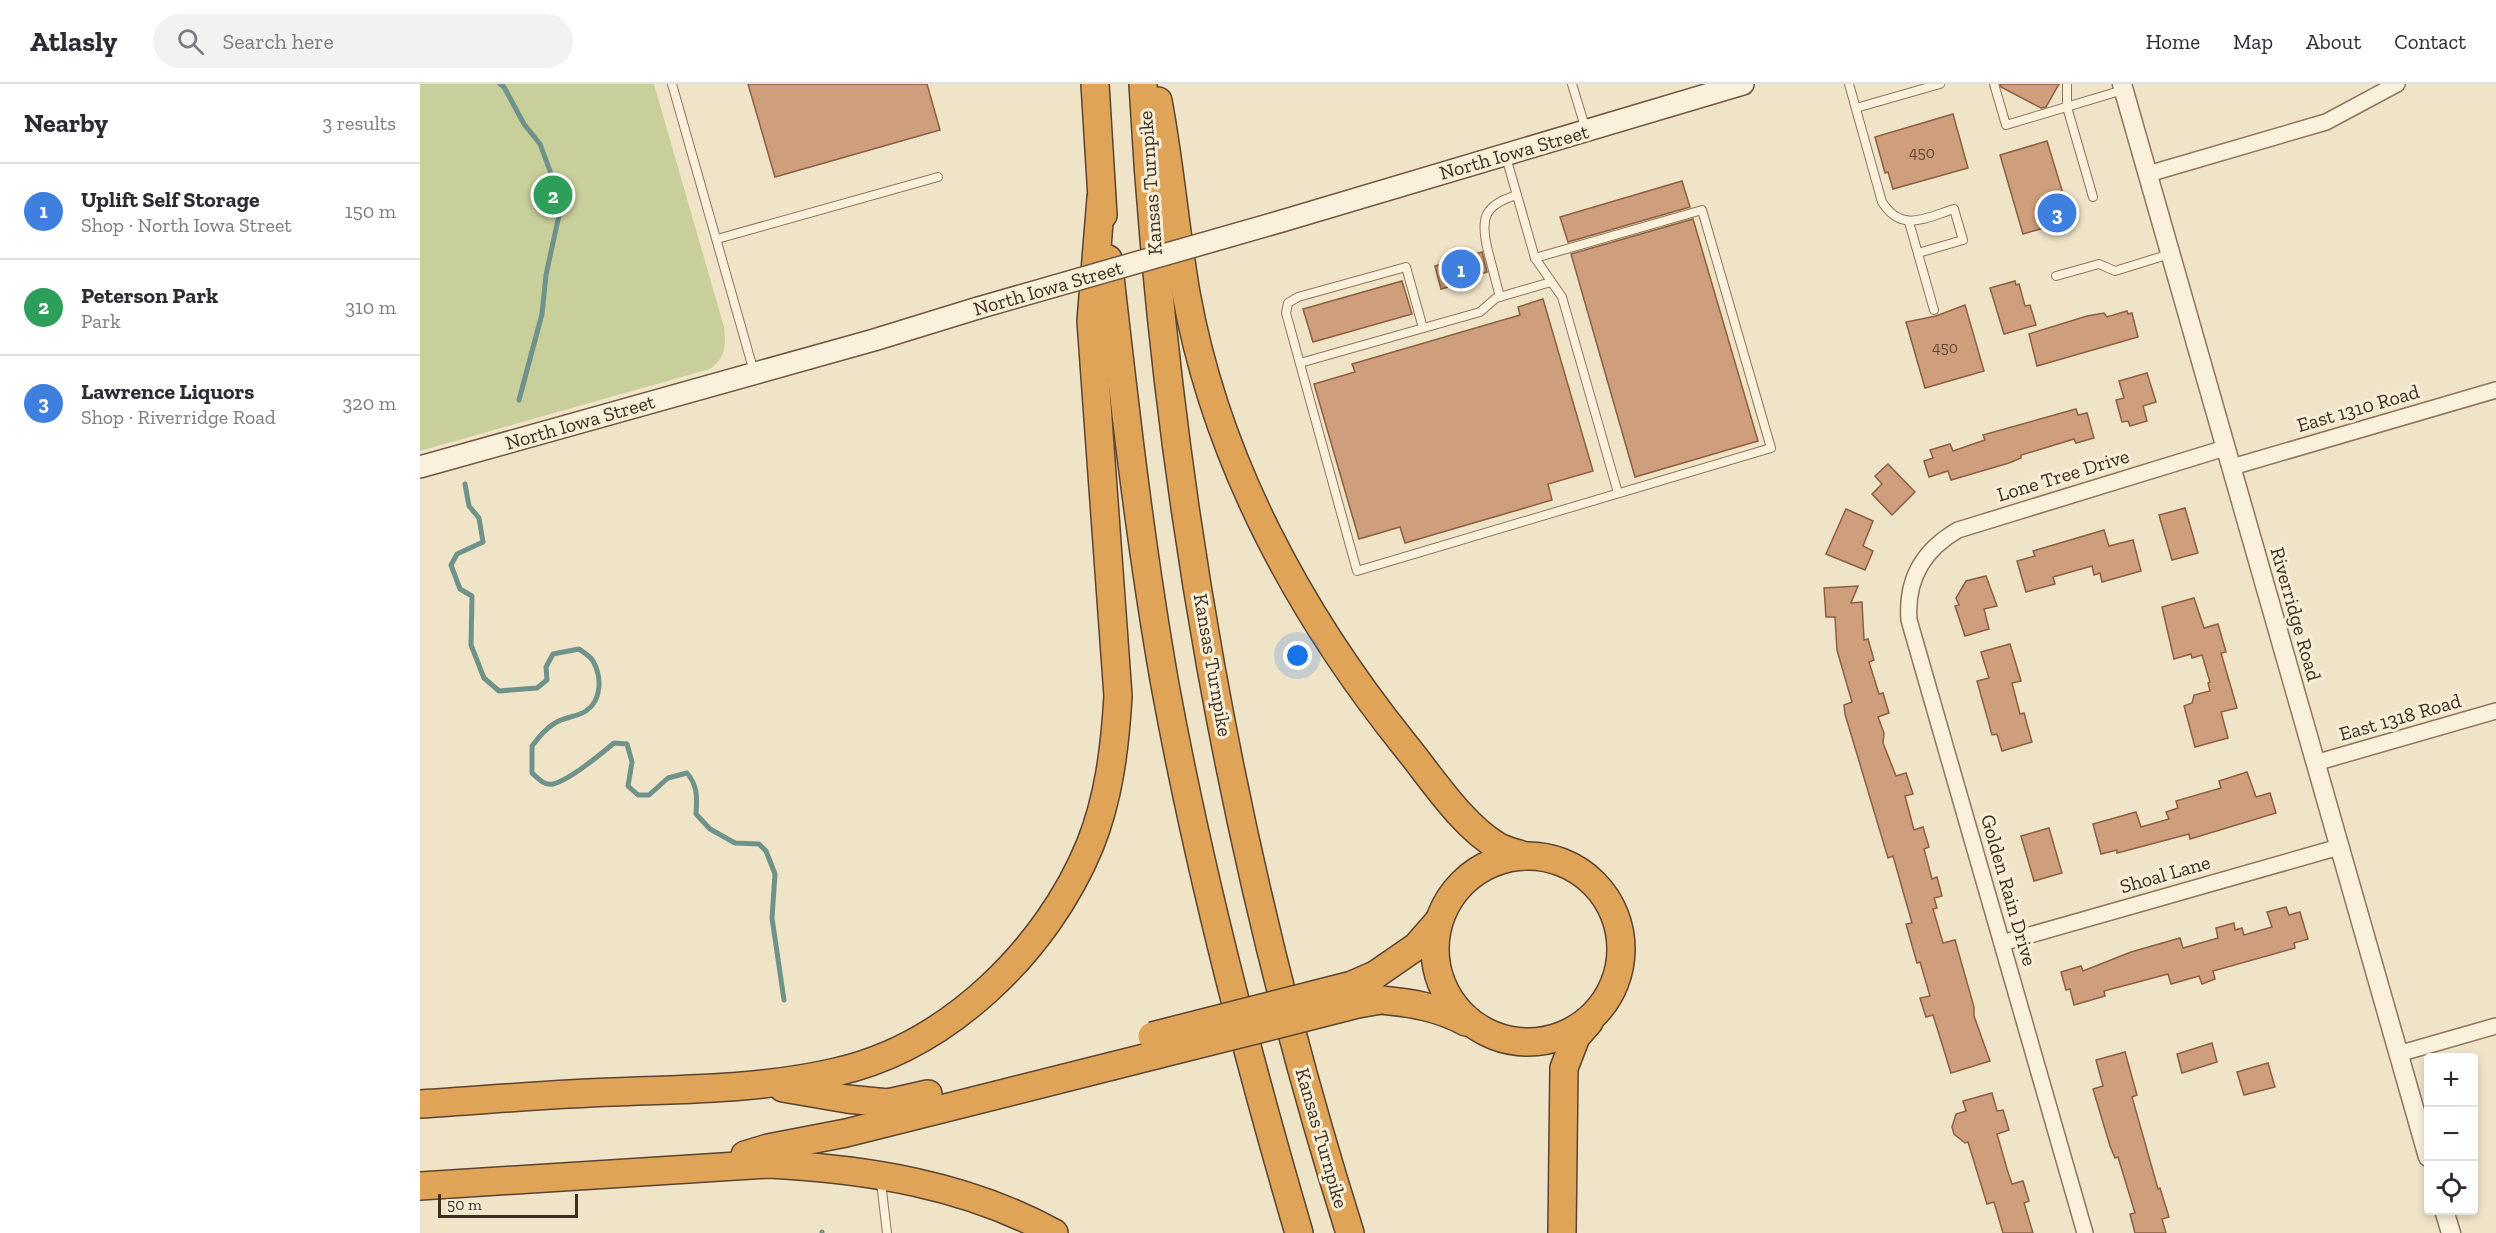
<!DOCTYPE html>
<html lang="en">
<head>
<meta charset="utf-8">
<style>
  :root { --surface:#fff; --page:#f2f2f3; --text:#2b2b33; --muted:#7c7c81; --line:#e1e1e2; --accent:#9e2a2b }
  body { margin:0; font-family:"Zilla Slab",serif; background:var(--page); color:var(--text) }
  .controls { position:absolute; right:18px; bottom:18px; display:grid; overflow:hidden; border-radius:6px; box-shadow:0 3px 9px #0003 }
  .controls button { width:54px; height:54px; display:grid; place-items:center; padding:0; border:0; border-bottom:2px solid var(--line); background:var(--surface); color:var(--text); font:30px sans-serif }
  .scale { position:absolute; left:18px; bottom:15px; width:140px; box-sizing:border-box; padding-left:6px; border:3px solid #3d2e20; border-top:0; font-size:16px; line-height:21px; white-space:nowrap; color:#3d2e20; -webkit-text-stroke:4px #f7eed8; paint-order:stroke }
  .you { position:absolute; left:878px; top:572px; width:21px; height:21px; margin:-15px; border:4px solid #fff; border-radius:50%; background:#1a73e8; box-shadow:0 0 0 9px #1a73e833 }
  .badge { display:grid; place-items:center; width:39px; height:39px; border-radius:50%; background:var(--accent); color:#fff; font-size:20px; font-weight:700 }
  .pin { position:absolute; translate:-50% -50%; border:3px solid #fff; box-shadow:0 2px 6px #0006 }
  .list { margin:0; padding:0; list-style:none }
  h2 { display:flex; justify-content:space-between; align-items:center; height:78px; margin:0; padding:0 24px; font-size:26px }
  h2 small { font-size:20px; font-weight:400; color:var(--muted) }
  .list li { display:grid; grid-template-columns:39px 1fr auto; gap:18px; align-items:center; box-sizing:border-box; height:96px; padding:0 24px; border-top:2px solid var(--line) }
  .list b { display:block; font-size:22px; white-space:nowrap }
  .list p { margin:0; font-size:20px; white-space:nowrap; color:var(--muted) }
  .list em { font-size:20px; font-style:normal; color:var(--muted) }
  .icon { flex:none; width:33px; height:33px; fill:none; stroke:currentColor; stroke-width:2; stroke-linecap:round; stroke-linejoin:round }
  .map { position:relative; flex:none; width:2076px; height:1149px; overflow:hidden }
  header { display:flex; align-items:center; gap:36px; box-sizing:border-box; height:84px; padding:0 30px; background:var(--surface); border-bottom:2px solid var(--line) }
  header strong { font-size:28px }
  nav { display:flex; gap:33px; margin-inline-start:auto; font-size:21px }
  .search { width:420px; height:54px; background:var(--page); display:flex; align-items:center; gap:15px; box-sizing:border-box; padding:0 21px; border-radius:33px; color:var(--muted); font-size:22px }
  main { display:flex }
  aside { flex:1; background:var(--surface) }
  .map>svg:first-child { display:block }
</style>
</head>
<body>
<header>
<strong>Atlasly</strong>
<div class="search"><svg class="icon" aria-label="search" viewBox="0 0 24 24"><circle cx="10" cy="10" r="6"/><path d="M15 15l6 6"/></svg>Search here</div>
<nav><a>Home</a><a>Map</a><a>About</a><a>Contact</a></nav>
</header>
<main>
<aside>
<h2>Nearby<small>3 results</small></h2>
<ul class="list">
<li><span class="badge" style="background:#3f7fe0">1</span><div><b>Uplift Self Storage</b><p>Shop · North Iowa Street</p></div><em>150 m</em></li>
<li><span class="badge" style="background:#2e9e5b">2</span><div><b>Peterson Park</b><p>Park</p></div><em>310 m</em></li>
<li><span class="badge" style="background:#3f7fe0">3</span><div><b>Lawrence Liquors</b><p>Shop · Riverridge Road</p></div><em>320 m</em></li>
</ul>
</aside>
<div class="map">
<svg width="2076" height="1149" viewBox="0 0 2076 1149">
  <rect width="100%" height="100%" fill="#f0e4c8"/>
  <path fill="#c9cf9b" d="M0 0H234L304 243C306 261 306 273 290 285L0 367Z"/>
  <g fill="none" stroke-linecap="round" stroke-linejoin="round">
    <g stroke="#6f938a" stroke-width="5">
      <polyline points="80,0 84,3 104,40 120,60 136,103 139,131 126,191 122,230 99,316"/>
      <path d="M45 400 49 422 59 434 63 458 37 470 31 481 40 505 52 512 51 561 64 594 79 607 117 604 127 596 126 583 133 570 159 565C163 568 170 572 173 577 182 593 182 616 166 627 157 633 144 633 135 639 125 645 119 653 112 662V689C118 694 124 702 133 700 149 696 181 670 194 659L207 660 212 678 208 702 218 711H229L248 694 267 689C278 702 277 714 276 730L290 745 315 759 339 760 346 767 355 790 352 834 364 916"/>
      <polyline points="402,1149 402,1148"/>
    </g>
  </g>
  <g fill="#cf9f7d" stroke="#8d5f41" stroke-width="1.5">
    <polygon points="328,0 507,0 520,46 355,93"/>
    <polygon points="1580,0 1639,0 1626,23 1621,24 1581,3"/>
    <polygon points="1533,30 1548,84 1473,105 1468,88 1465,89 1455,53"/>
    <polygon points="1627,57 1651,136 1603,150 1580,71"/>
    <polygon points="1262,97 1270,123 1148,158 1140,133"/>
    <polygon points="1273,135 1338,357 1215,393 1151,170"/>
    <polygon points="1062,168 1067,188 1050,193 1051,197 1021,205 1015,182"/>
    <polygon points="982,197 992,230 893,258 883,225"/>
    <polygon points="1595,197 1596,201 1599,200 1605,222 1610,221 1616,241 1584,250 1570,204"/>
    <polygon points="1123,215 1173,387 1128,400 1132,416 1026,447 985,459 980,443 939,455 894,300 935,288 932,280 1100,231 1098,223"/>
    <polygon points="1545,221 1564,287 1505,304 1486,238 1516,232"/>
    <polygon points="1707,227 1708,230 1712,229 1718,253 1617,282 1609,250 1667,232 1684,229 1687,233"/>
    <polygon points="1727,289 1736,318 1723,322 1727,337 1710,342 1708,337 1702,338 1696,316 1704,314 1699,297"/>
    <polygon points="1656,325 1658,331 1667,329 1674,354 1656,359 1654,355 1618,366 1601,371 1601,374 1589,379 1531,396 1528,387 1509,393 1504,377 1513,374 1510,366 1530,360 1533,367 1565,356 1563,351"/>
    <polygon points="1468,380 1495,408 1472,431 1452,410 1462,400 1455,392"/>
    <polygon points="1765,424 1778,469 1752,476 1739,431"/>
    <polygon points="1426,425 1453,437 1443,462 1453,467 1445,486 1406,470"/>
    <polygon points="1684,446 1689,462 1713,456 1721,487 1682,498 1680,489 1674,491 1672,482 1633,493 1635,500 1606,508 1597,477 1615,472 1613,467"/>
    <polygon points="1566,492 1577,522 1564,525 1569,545 1545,552 1535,522 1539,521 1536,514 1546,497"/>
    <polygon points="1438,502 1431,519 1442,518 1444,556 1448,555 1454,576 1449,578 1459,610 1463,609 1469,629 1458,633 1464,649 1463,659 1476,692 1486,689 1493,710 1485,712 1494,746 1503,743 1509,763 1504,765 1512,795 1517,793 1522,812 1514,814 1517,824 1513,825 1523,859 1535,856 1554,923 1554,932 1570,977 1531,989 1513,931 1506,933 1500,914 1510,912 1500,878 1497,879 1486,840 1492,839 1473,772 1468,774 1425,630 1424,621 1432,618 1417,566 1415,533 1406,533 1404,504"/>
    <polygon points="1774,514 1784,544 1798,540 1806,568 1801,569 1817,624 1801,628 1808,654 1775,663 1764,622 1772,619 1774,611 1790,607 1788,599 1790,598 1782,571 1772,574 1771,570 1754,575 1742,523"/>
    <polygon points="1590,560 1601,597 1592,599 1600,630 1604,629 1612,658 1582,667 1577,650 1572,651 1557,597 1569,594 1561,568"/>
    <polygon points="1827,688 1836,713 1850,709 1856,729 1770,755 1769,750 1701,768 1697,769 1697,766 1681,770 1673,740 1716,728 1721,743 1749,735 1746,728 1758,724 1756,717 1801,704 1799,697"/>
    <polygon points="1629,744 1642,789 1614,797 1601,752"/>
    <polygon points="1866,823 1869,831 1880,828 1888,855 1874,859 1875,864 1793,887 1795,895 1782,900 1779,892 1751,900 1748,890 1684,907 1685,912 1654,921 1650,905 1646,906 1641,888 1661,882 1663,887 1711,868 1760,854 1763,864 1798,854 1796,844 1814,839 1815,846 1822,844 1824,851 1852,843 1847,828"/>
    <polygon points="1792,959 1797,978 1762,989 1757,970"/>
    <polygon points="1705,968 1717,1011 1712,1013 1738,1105 1740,1104 1749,1133 1742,1135 1746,1149 1715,1149 1710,1130 1715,1129 1698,1073 1695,1074 1690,1062 1673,1005 1683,1002 1676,976"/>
    <polygon points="1848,979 1855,1003 1824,1011 1817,988"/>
    <polygon points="1572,1009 1577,1027 1583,1026 1589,1046 1577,1050 1587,1085 1592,1100 1603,1097 1609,1117 1604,1119 1613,1149 1583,1149 1574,1118 1567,1120 1548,1058 1545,1059 1534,1050 1532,1043 1536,1030 1546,1027 1543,1017"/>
  </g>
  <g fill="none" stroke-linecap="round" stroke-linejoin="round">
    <defs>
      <g id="service">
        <polyline points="252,0 334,288"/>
        <polyline points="1152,0 1166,46"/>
        <path d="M1429 0 1462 118C1482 149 1505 134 1534 125L1543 156 1498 169"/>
        <polyline points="1574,0 1586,41 1703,6"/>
        <polyline points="1647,0 1647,23 1673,113"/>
        <polyline points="1436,24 1520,0"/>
        <polyline points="1086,73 1115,174 1142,213 1198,409"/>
        <polyline points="1489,138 1514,226"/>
        <polyline points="297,155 518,93"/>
        <polyline points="1636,192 1679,180 1695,187 1750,170"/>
        <path d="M1080 213C1076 198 1072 182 1068 167 1060 135 1063 121 1097 111"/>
        <polyline points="1003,244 986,183 878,213 868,219 866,229 937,487 1351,364 1282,126 1115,174"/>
        <polyline points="880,279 1060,228 1076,214 1131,198"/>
        <polyline points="461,1098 467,1149"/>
      </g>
      <g id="minor">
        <polyline points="1728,90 1906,38 1977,0"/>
        <polyline points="1812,383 2076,306"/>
        <polyline points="1895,679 2076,627"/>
        <polyline points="1582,859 1919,763"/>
        <polyline points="1978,970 2076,942"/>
        <path d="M1665 1149 1489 536C1486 496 1503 466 1538 446L1805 364"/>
      </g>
      <g id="tertiary">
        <polyline points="1702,0 2008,1073"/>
        <polyline points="2024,1126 2031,1149"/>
      </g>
      <g id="secondary">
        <polyline points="862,137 1323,0"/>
        <polyline points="0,383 454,256 558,224"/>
      </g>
      <g id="motorway">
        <polyline points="675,0 683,131"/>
        <path d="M723 0C744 388 813 778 930 1149"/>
        <path d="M738 17C750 80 755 145 766 209 796 376 879 529 984 660 1011 693 1042 742 1079 763 1087 767 1096 769 1105 772"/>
        <path d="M688 175C704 317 720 459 745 601 779 786 826 968 879 1149"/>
        <circle cx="1108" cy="865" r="93"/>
        <polyline points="955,891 997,862 1018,838"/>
        <path d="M961 916C992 919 1018 923 1046 938"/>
        <polyline points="363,1004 427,1015 468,1019 508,1010"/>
        <path d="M0 1020C65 1016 130 1010 194 1008 268 1005 343 1005 416 988 528 963 627 866 670 761 689 714 695 663 698 612L671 237 681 114"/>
        <polyline points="325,1071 348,1064 426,1049 736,971"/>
        <path d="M0 1102 349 1080C447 1085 547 1101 634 1149"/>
        <polyline points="1142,1149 1144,984 1156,953 1169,938"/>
      </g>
    </defs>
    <use href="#service" stroke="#8d765c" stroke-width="10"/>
    <use href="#minor" stroke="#8d765c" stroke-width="18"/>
    <use href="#tertiary" stroke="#8d765c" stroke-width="21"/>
    <use href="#secondary" stroke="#6f573f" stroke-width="24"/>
    <use href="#motorway" stroke="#5b4430" stroke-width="30"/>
    <use href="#service" stroke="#faf1dc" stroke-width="8"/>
    <use href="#minor" stroke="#faf1dc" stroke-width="15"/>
    <use href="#tertiary" stroke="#faf1dc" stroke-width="18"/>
    <use href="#secondary" stroke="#faf1dc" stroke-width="21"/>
    <use href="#motorway" stroke="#e0a458" stroke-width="27"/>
    <defs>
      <polyline id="secondary-bridge" points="558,224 862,137"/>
      <g id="motorway-bridge">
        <polyline points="732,952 932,901 955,891"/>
        <polyline points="736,971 938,920 961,916"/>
      </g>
    </defs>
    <use href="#secondary-bridge" stroke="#6f573f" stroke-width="24" stroke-linecap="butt"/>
    <use href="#motorway-bridge" stroke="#5b4430" stroke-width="30" stroke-linecap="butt"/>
    <use href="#secondary-bridge" stroke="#faf1dc" stroke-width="21"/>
    <use href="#motorway-bridge" stroke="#e0a458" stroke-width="27"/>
  </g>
  <g text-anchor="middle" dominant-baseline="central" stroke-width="6" stroke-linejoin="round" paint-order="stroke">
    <g font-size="16" fill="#624a37">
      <text x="1502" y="68">450</text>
      <text x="1525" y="263">450</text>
    </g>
    <g font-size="20" fill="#3d2e20" stroke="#f7eed8">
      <text transform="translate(1094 68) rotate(-16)">North Iowa Street</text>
      <text transform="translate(730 99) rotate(-94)">Kansas Turnpike</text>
      <text transform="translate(628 204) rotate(-16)">North Iowa Street</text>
      <text transform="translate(1938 324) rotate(-16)">East 1310 Road</text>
      <text transform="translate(160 338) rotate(-16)">North Iowa Street</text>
      <text transform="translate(1643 391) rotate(-17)">Lone Tree Drive</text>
      <text transform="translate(1876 530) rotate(74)">Riverridge Road</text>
      <text transform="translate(793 581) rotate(80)">Kansas Turnpike</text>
      <text transform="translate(1980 633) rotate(-16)">East 1318 Road</text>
      <text transform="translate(1745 790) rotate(-16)">Shoal Lane</text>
      <text transform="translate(1589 806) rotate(74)">Golden Rain Drive</text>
      <text transform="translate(902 1054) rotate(74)">Kansas Turnpike</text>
    </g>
  </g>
</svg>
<div class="controls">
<button>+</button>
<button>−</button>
<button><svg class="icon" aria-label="locate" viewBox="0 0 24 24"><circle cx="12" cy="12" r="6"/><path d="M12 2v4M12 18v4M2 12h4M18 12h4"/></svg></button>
</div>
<div class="scale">50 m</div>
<div class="you"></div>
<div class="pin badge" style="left:1041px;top:185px;background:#3f7fe0">1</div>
<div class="pin badge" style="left:133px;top:111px;background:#2e9e5b">2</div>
<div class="pin badge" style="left:1637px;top:129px;background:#3f7fe0">3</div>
</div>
</main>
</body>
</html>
